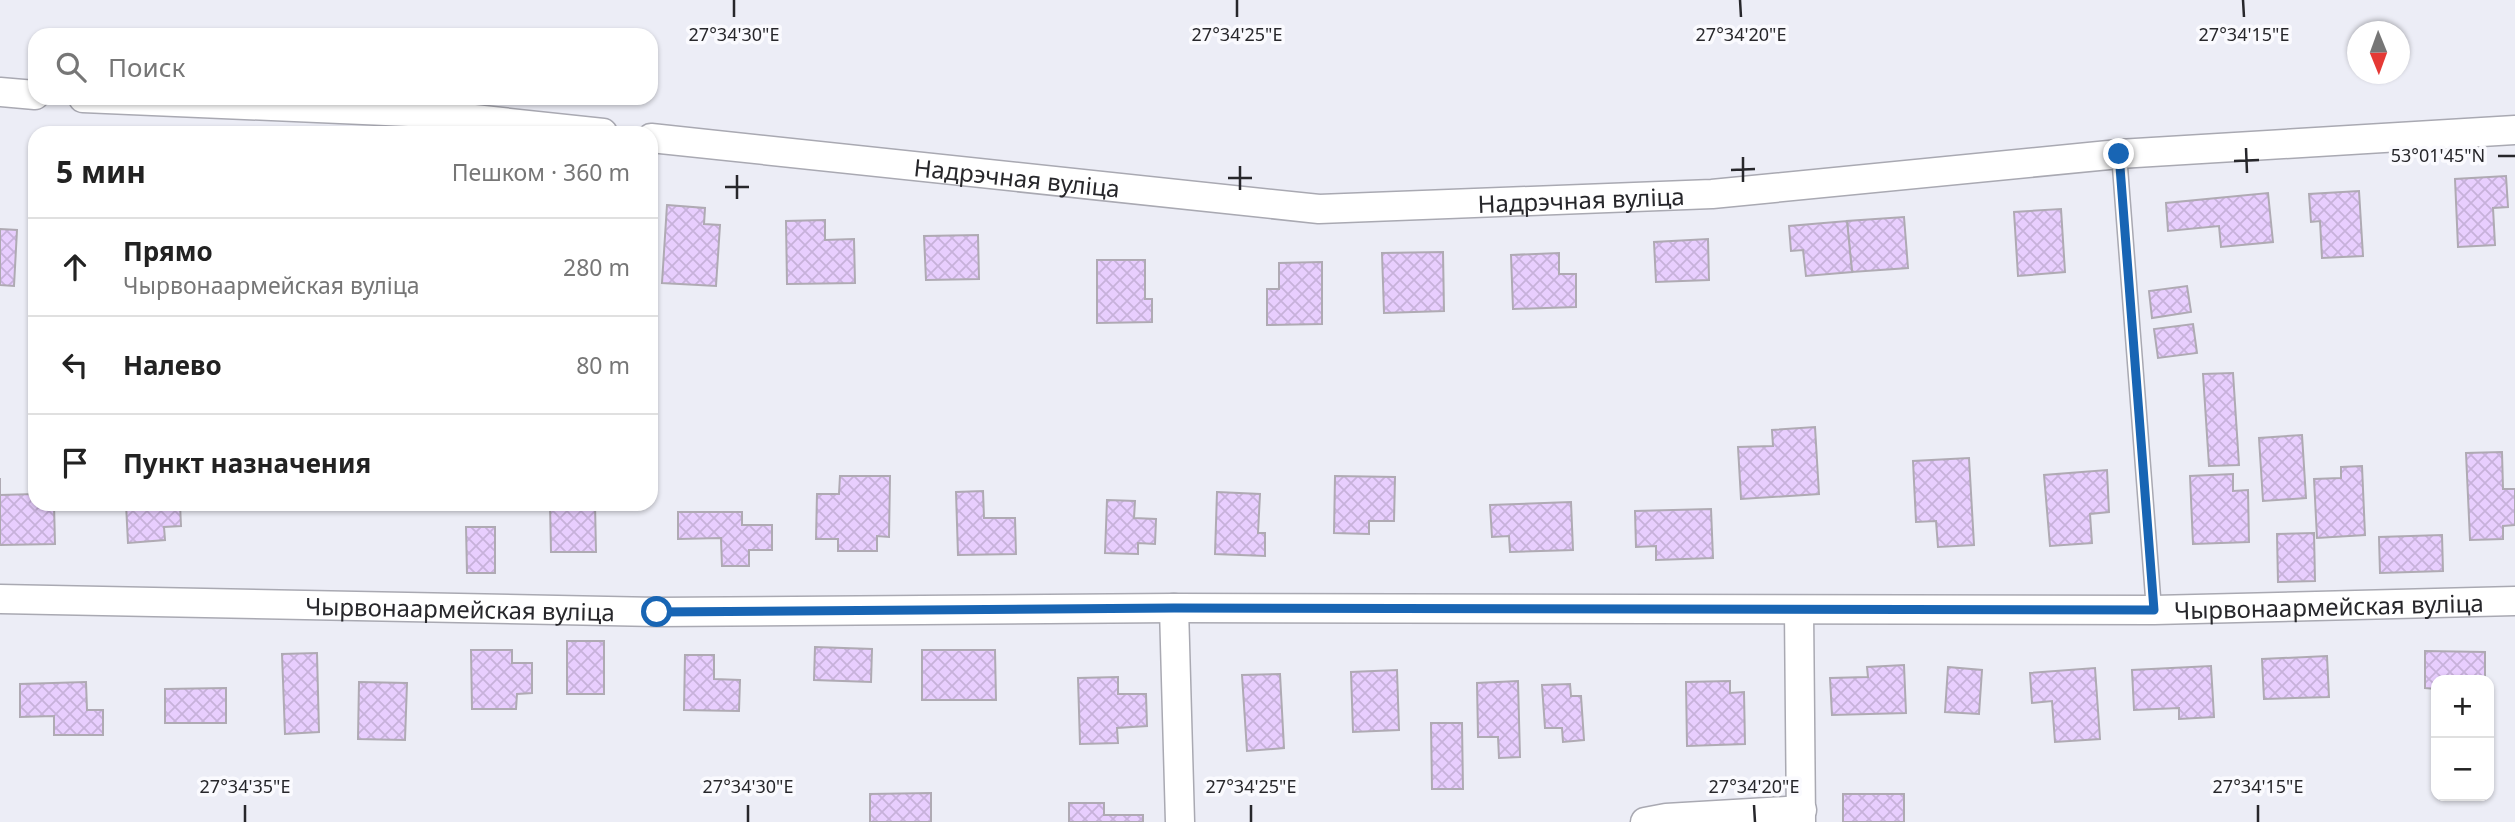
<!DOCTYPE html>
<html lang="ru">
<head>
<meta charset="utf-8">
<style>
  :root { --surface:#fff; --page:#f2f2f2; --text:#222; --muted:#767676; --line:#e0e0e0 }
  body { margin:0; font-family:"Noto Sans",sans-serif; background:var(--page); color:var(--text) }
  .controls { position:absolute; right:21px; bottom:21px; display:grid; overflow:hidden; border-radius:14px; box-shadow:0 2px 5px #0004 }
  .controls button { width:63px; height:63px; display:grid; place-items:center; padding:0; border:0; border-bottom:2px solid var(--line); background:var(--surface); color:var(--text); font:35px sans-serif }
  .compass { position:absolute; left:2347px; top:21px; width:63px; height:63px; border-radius:50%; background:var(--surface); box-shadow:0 2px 5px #0004; rotate:179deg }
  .stop { position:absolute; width:21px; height:21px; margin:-16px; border:5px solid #1865b4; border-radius:50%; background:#fff }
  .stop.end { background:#1865b4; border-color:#fff; box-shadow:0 2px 7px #0008 }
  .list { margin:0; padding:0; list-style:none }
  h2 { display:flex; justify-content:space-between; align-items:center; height:91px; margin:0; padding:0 28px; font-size:30px }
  h2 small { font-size:23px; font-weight:400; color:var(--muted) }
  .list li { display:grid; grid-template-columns:46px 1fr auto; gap:21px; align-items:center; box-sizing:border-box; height:98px; padding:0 28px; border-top:2px solid var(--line) }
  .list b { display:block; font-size:26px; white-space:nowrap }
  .list p { margin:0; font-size:23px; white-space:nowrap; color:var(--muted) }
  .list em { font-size:23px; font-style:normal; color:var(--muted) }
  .icon { flex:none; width:38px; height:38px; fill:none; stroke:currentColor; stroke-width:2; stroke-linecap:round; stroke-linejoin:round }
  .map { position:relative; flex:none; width:2515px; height:822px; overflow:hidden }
  .search { position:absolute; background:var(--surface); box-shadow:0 2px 5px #0004; left:28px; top:28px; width:630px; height:77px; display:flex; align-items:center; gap:18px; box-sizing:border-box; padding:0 24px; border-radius:21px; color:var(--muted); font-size:26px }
  .panel { position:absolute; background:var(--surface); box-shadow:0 2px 5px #0004; left:28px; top:126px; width:630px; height:385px; border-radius:21px }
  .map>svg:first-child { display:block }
</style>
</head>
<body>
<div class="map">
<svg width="2515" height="822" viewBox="0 0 2515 822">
  <defs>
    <pattern id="building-cross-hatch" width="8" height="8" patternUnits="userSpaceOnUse" patternTransform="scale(1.75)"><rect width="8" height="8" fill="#e8cefe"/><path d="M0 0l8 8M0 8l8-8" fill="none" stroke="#c7b1da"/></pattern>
  </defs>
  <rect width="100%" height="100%" fill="#ecedf6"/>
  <g fill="url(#building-cross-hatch)" stroke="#afaab3" stroke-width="2">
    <polygon points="2506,176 2508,207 2493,208 2495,245 2458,247 2455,179"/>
    <polygon points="2359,191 2363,256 2322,258 2320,221 2311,222 2309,194"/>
    <polygon points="2268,193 2273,242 2221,247 2219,226 2168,231 2166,203"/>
    <polygon points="667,205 705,208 704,224 720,225 716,286 662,283"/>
    <polygon points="2061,209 2065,272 2018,276 2014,212"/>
    <polygon points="1904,217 1908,268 1852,272 1847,221"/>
    <polygon points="825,220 825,240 854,239 855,283 787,284 786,221"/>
    <polygon points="1847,221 1852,272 1806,276 1803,250 1791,251 1789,226"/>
    <polygon points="0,229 17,230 14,286 0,285"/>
    <polygon points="978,235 979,279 926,280 924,236"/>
    <polygon points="1708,239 1709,280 1656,282 1654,242"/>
    <polygon points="1443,252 1444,311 1384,313 1382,253"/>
    <polygon points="1559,253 1559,274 1576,274 1576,307 1513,309 1511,255"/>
    <polygon points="1097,260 1145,260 1145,299 1152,299 1152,322 1097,323"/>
    <polygon points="1322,262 1322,324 1267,325 1267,289 1279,289 1279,263"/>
    <polygon points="2187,286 2191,312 2152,318 2149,291"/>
    <polygon points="2193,324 2197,353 2158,358 2154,329"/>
    <polygon points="2233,373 2239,465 2209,466 2203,374"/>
    <polygon points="1815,427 1819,494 1741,499 1738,447 1773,446 1772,430"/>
    <polygon points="2302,435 2306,498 2263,501 2259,438"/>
    <polygon points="2502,452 2503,489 2515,489 2515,525 2503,526 2503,539 2470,540 2466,453"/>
    <polygon points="1969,458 1974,545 1938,547 1936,521 1916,522 1913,461"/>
    <polygon points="2362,466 2365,535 2317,538 2314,479 2341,478 2341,467"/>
    <polygon points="2107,470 2109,512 2090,514 2092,543 2050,546 2044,475"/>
    <polygon points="2233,474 2233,491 2248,490 2249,542 2193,544 2190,476"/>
    <polygon points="840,476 890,476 889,537 877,536 877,551 838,551 838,539 816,539 817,494 839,494"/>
    <polygon points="1335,476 1395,477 1394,521 1369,521 1369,534 1334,533"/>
    <polygon points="0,478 0,495 35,494 35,504 54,504 55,544 0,545"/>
    <polygon points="983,491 984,518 1015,518 1016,554 958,555 956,492"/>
    <polygon points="1217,492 1260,494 1258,533 1265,533 1265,556 1215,554"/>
    <polygon points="1107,500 1135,501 1134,518 1156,519 1155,544 1138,543 1138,554 1105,553"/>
    <polygon points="1571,502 1573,550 1510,552 1509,536 1492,537 1490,505"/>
    <polygon points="126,504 180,504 181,526 164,527 165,540 128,543"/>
    <polygon points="280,504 321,504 321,507 280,509"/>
    <polygon points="550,504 595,504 596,552 551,552"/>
    <polygon points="1711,509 1713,558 1656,560 1656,546 1636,547 1635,511"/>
    <polygon points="678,512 742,512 742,525 772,525 772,550 749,550 749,566 722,566 721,538 678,539"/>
    <polygon points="466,527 495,527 495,573 467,573"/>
    <polygon points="2314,533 2315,581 2278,582 2277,534"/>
    <polygon points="2442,535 2443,571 2380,573 2379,537"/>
    <rect x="567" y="641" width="37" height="53"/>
    <polygon points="815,647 872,649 871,682 814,680"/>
    <polygon points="471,650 512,650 512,663 532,663 532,693 517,694 516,709 472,709"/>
    <polygon points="922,650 995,650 996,700 922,700"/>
    <polygon points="2425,651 2485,652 2485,680 2436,680 2436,689 2425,688"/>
    <polygon points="317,653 319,732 285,734 282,654"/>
    <polygon points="685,655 714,655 714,679 740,680 739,711 684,710"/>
    <polygon points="2327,656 2329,697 2264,699 2262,659"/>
    <polygon points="1904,665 1906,713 1832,715 1830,678 1868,677 1867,667"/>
    <polygon points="2211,666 2214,717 2179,719 2179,708 2134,710 2132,670"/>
    <polygon points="1948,667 1982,670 1979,714 1945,712"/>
    <polygon points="2095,668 2100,739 2055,742 2052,701 2032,703 2030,673"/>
    <polygon points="1397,670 1399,730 1353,732 1351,672"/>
    <polygon points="1280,674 1284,748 1247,751 1242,675"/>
    <polygon points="1118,677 1118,694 1146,694 1147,726 1117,728 1118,743 1080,744 1078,678"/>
    <polygon points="1518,681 1520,757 1499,758 1498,737 1478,737 1477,683"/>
    <polygon points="1730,681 1730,693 1744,692 1745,744 1687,746 1686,682"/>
    <polygon points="86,682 87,710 103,710 103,735 54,735 54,716 20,717 20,684"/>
    <polygon points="359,682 407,683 405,740 358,739"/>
    <polygon points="1570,684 1571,696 1581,696 1584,740 1563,742 1562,728 1545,728 1542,685"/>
    <polygon points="226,688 226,723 165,723 165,689"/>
    <polygon points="1431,723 1462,723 1463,789 1432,789"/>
    <polygon points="931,793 931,822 870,822 870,794"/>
    <rect x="1843" y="794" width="61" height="28"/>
    <polygon points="1069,803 1104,803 1104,815 1143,815 1143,822 1069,822"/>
  </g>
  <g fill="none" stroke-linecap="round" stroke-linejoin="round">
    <defs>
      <polyline id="service" points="2119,154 2154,610"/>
      <g id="minor">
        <polyline points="0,92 35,95"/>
        <polyline points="83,98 409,112 603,133"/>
        <path id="s1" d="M651 138 1319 209 1712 194 2119 154 2515 130"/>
        <path id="s2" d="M0 599 657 612 1174 608 2154 610 2515 601"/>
        <polyline points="1174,608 1180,822"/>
        <polyline points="1799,610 1801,822"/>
        <polyline points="1645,822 1666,818 1802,810"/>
      </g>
    </defs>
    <use href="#service" stroke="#a9a9b2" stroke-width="17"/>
    <use href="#minor" stroke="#a9a9b2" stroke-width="31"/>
    <use href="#service" stroke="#fff" stroke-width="14"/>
    <use href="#minor" stroke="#fff" stroke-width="28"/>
  </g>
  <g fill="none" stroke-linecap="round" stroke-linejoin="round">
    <polyline stroke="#1865b4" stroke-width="9" points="657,612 1174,608 2154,610 2119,154"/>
  </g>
  <path fill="none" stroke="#27272b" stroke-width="2.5" d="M734 0V17M1237 0V17M1740 0 1741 17M2243 0 2244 17M2246 148 2247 173M2498 156H2515M1743 157V182M2234 161 2259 160M1240 166V190M1731 170 1755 169M737 175V199M1228 178H1252M725 187H749M245 805V822M748 805V822M1251 805V822M1754 805 1755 822M2258 805V822"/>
  <g text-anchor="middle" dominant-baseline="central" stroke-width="7" stroke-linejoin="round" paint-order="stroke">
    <g font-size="24" fill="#27272b" stroke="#fafafe">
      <text stroke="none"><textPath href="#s1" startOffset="368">Надрэчная вуліца</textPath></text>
      <text stroke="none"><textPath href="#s1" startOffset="934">Надрэчная вуліца</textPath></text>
      <text stroke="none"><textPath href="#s2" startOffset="2329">Чырвонаармейская вуліца</textPath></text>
      <text stroke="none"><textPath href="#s2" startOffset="460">Чырвонаармейская вуліца</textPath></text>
    </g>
  </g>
  <g font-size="18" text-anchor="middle" fill="#27272b" stroke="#fafafe" stroke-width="7" stroke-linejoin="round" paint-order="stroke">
    <text x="734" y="41">27°34'30"E</text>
    <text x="1237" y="41">27°34'25"E</text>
    <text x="1741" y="41">27°34'20"E</text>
    <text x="2244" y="41">27°34'15"E</text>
    <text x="2438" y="162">53°01'45"N</text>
    <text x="245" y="793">27°34'35"E</text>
    <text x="748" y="793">27°34'30"E</text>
    <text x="1251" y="793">27°34'25"E</text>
    <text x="1754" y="793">27°34'20"E</text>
    <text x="2258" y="793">27°34'15"E</text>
  </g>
</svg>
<div class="controls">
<button>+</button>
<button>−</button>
</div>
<svg class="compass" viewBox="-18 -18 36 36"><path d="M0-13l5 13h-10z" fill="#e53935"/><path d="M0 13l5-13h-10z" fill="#767676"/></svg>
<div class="stop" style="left:657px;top:612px"></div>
<div class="stop end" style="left:2119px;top:154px"></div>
<div class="search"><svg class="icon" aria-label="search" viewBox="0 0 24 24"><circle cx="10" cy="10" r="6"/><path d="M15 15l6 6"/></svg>Поиск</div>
<section class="panel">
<h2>5 мин<small>Пешком · 360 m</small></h2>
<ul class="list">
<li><svg class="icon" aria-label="ahead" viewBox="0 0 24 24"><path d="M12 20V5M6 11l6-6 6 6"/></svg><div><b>Прямо</b><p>Чырвонаармейская вуліца</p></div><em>280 m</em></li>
<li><svg class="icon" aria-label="left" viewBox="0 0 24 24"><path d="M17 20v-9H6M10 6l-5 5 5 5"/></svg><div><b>Налево</b></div><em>80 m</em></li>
<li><svg class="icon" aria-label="arrive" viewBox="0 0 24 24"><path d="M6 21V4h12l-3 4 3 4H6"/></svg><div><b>Пункт назначения</b></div></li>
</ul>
</section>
</div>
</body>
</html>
